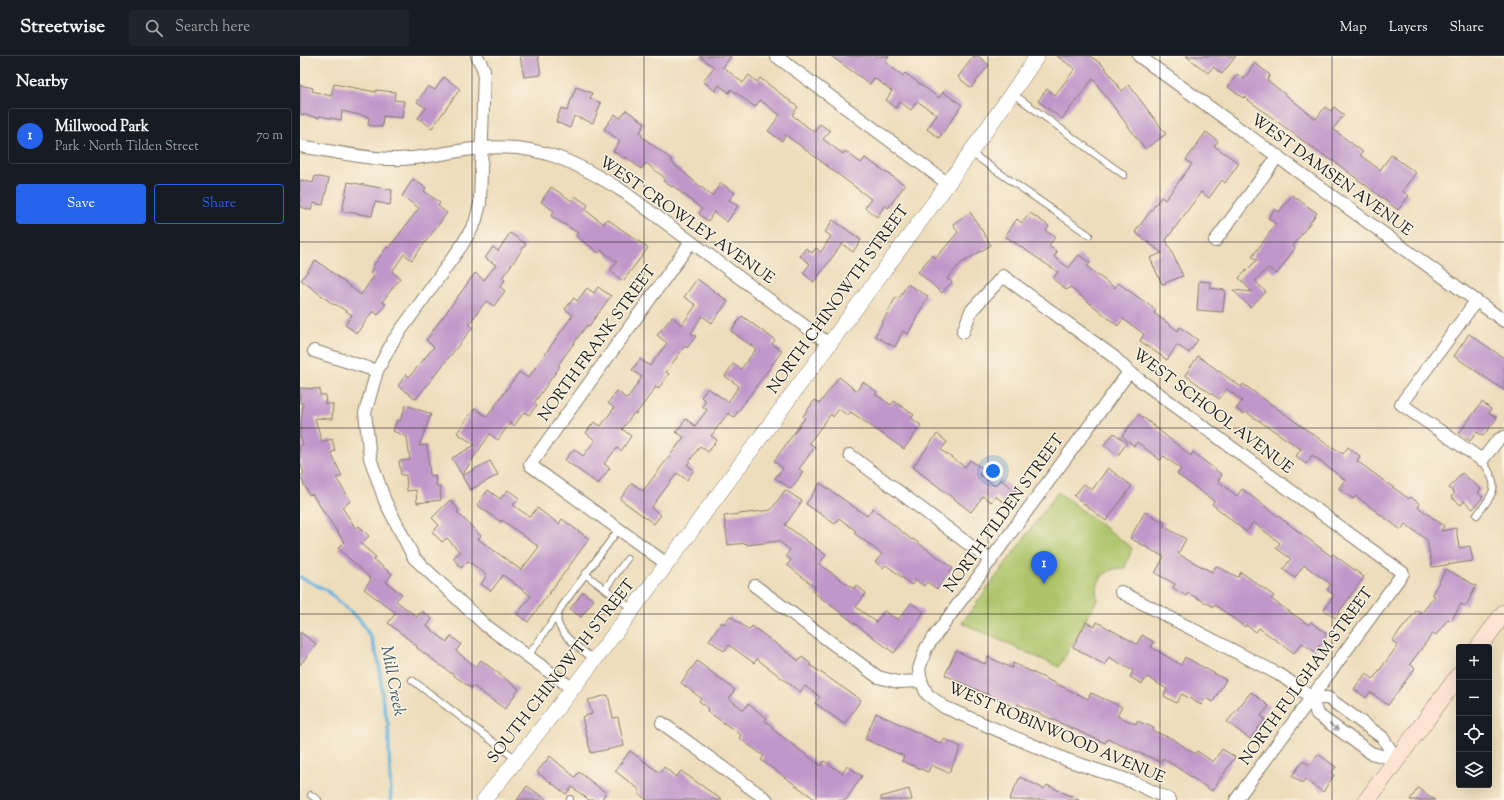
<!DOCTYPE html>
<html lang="en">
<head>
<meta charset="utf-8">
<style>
  :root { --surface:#171b24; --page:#20242c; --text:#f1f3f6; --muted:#9ea1a6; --line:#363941; --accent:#2563eb }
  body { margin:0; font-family:"Sorts Mill Goudy",serif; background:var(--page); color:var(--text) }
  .controls { position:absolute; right:12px; bottom:12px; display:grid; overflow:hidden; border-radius:4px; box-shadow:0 4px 16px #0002 }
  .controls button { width:36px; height:36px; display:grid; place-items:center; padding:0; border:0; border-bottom:1px solid var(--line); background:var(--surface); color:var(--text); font:20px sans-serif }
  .you { position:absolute; left:693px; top:415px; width:14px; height:14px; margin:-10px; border:3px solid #fff; border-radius:50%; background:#1a73e8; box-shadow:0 0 0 6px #1a73e833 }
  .badge { display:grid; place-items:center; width:26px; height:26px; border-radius:50%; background:var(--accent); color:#fff; font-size:13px; font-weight:700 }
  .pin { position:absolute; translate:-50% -33px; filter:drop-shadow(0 1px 2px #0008) }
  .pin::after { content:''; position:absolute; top:21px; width:14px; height:12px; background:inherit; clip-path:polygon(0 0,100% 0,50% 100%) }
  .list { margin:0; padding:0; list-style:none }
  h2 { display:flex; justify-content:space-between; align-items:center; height:52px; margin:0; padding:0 16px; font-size:17px }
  h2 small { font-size:13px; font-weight:400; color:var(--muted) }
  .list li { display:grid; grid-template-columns:26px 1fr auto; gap:12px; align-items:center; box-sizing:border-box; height:56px; margin:0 8px 8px; padding:0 8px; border:1px solid var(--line); border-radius:4px }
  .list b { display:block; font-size:15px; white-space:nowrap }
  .list p { margin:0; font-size:13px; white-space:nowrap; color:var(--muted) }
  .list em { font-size:13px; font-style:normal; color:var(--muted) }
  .actions { display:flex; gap:8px; padding:12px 16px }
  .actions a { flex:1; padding:9px 0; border:1px solid var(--accent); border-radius:4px; text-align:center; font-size:14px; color:var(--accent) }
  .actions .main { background:var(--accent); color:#fff }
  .icon { flex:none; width:22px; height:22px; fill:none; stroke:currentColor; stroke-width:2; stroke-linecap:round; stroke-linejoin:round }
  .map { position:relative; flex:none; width:1204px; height:744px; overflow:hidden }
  header { display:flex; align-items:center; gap:24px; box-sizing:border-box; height:56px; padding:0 20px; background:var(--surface); border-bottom:1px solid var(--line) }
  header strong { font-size:19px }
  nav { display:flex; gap:22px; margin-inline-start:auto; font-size:14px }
  .search { width:280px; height:36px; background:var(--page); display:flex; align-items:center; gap:10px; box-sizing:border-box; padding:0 14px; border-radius:4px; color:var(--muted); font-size:15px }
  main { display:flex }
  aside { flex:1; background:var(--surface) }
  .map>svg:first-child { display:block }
</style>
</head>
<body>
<header>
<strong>Streetwise</strong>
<div class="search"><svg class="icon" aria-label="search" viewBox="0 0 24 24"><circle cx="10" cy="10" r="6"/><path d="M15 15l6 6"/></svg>Search here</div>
<nav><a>Map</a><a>Layers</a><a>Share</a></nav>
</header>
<main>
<aside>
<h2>Nearby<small></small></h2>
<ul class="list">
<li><span class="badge">1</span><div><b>Millwood Park</b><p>Park · North Tilden Street</p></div><em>70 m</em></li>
</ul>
<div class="actions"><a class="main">Save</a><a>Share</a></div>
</aside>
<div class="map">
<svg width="1204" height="744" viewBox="0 0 1204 744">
  <rect width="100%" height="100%" fill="#fcf5e5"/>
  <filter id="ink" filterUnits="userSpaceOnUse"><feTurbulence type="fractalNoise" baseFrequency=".025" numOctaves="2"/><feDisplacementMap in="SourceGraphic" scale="8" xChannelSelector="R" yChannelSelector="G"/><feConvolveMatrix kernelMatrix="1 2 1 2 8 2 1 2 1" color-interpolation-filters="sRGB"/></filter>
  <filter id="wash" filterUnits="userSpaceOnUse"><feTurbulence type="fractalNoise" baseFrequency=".012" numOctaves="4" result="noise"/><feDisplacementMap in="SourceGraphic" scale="16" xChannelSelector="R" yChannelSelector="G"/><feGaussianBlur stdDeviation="0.9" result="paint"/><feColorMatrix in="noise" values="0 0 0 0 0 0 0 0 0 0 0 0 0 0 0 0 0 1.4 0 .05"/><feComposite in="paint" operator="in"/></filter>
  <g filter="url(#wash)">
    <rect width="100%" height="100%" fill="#edb"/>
    <path fill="#adc46a" stroke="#647043" d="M758 436 832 492 825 512C806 511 793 525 797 544L759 611 662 567Z"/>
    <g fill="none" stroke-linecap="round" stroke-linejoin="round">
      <polyline stroke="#65b5df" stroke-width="3.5" points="0,521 26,534 60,564 71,582 79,607 83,647 88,668 91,744"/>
    </g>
    <g id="blocks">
      <g fill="#c097ca">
        <polygon points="220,0 238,0 241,19 224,21"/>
        <polygon points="399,0 431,0 423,11 443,27 449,19 457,26 460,22 498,51 492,59 514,76 520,68 530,75 523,83 543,98 545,95 561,107 565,102 605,129 588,152 585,149 577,161 565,152 571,143 486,79 482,85 468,75 480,59 460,44 455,51 431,33 429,37 419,29 415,35 403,25 414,11"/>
        <polygon points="531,0 589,0 585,6 603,20 605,17 639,42 643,36 662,49 639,82 627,73 637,59 617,45 611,54 600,46 596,52 586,44 592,35 574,22 570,28"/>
        <polygon points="674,0 678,0 689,9 671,32 658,21"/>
        <polygon points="757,0 790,0 803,9 822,35 829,29 866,78 845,93 793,23 762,63 738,45 747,33 755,39 775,13"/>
        <polygon points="886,0 936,0 922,18 913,11 908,17"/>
        <polygon points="955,7 970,19 967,24 1016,63 1025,51 1031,55 1034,51 1044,59 1033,73 1063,96 1060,99 1080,114 1091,99 1116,117 1102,135 1109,140 1098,154 1035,106 1017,95 944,41 943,42 928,31 937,18 944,23"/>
        <polygon points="144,21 160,33 132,72 118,62 126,52 117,46 128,30 135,34"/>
        <polygon points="34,28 76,36 76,34 95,36 94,44 104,45 102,62 83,60 82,71 68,69 69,61 42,55 41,64 19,60 19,62 0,58 0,29 13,32 12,35 31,40"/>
        <polygon points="276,31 292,37 290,42 301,47 293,67 274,60 270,72 256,66 261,52 267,55"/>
        <polygon points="326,54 345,67 340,76 343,78 341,80 372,104 371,106 412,140 421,127 435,137 429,144 438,150 427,166 414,156 408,165 399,158 402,153 373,130 372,131 363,125 365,122 346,107 341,113 326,101 325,103 313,95 320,85 304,73 315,58 320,62"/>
        <polygon points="906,76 918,85 914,90 939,107 925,127 922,124 909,142 901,136 866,184 883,220 862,228 850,202 862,197 835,176 861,141 865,144 892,108 886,104"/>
        <polygon points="15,120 29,123 23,149 13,147 11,154 0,151 0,124 13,127"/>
        <polygon points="113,123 126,132 124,135 140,147 138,150 147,157 112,204 104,198 92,216 100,222 82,246 86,248 78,259 73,255 57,277 45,269 52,259 35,248 34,249 1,224 16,204 61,239 74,220 70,217 73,213 72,211 87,191 89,192 119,152 102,140"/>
        <polygon points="48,126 92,134 90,149 75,146 72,160 42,155"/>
        <polygon points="251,131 272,145 275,140 288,149 285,154 304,168 307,163 348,192 323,225 310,215 317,206 301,194 299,197 276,180 278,177 251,160 254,155 241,146"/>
        <polygon points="992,139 1017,157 993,190 995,192 977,218 968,212 955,225 966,236 950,251 933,234 952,236 939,222 957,204 952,201 976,168 968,162 975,153 979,156"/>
        <polygon points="670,156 691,189 660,208 647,223 652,226 642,237 618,216 632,199 636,202 658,176 653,168"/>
        <polygon points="730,157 749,170 746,175 755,181 749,190 757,196 754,201 769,212 779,199 790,207 787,211 815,232 818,227 856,254 854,257 878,275 880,271 898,284 889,297 877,289 867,304 840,285 844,278 823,263 818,270 770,231 767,234 753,223 758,216 705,180 717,163 722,167"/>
        <polygon points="533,164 561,184 553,196 542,188 514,226 503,217 510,208 500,200 506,192 512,197 516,192 521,196 531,180 525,176"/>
        <polygon points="210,177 226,188 202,222 205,224 200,231 205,235 194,250 186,245 169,268 173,271 116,343 98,330 106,318 109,321 134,291 126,284 175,217 184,224 196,209 185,202 193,191 198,195"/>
        <polygon points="397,223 428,245 412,267 402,260 391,277 396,280 387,292 385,290 366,316 369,318 358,333 356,331 336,358 334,357 322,373 331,380 321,395 317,392 304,408 310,412 298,428 265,404 274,393 283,400 295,384 286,377 294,366 301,370 314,352 308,347 317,335 327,343 342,321 332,314 340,303 350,310 367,287 357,279 372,261 382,269 396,249 384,241"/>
        <polygon points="899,225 910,226 910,232 925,234 923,256 897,254"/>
        <polygon points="607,228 628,240 608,278 603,275 595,291 575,280 596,241 599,243"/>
        <polygon points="298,231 311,240 289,270 287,269 258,309 260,310 234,347 237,349 229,359 224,356 214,370 210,367 198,384 190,378 162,419 152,402 175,389 157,377 166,364 175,352 187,361 219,316 228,322 273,259 265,253 274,242 277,245 287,232 294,237"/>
        <polygon points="442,260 475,284 472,288 482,295 434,361 428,357 411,380 417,384 408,396 400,390 387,409 394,414 387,424 377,417 351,452 361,459 354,468 320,443 332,427 343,435 384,381 376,376 386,363 395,370 407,354 402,350 406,345 401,341 408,332 428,346 439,330 425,320 433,308 441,313 456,293 431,275"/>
        <polygon points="1169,278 1204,302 1204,334 1154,300"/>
        <polygon points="898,300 941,331 943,328 1032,392 1033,391 1043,398 1048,391 1060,400 1057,405 1109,443 1111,441 1120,448 1118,451 1144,470 1141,475 1156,472 1159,492 1170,490 1173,505 1132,511 1127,484 1105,468 1101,474 1056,440 1053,443 1039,432 1045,424 1012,399 1006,408 996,400 1001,393 946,356 944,358 936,353 942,345 927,333 919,343 885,319"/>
        <polygon points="539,321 557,335 563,326 577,336 575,338 591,349 594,345 614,359 611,362 621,369 604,393 551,356 548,360 539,353 533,361 531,358 509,387 515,391 499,413 503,416 491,433 475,422 483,412 474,405 505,362 503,360 515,344 520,347"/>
        <polygon points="0,332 20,333 20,339 26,339 25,348 33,348 32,363 15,362 22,386 32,383 35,395 31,397 42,420 36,422 51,445 42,451 56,473 59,470 69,480 61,488 76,501 74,504 92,518 86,526 102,538 96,545 117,561 122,555 132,563 127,570 147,586 151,580 161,588 156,595 176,611 181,604 219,633 205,653 173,630 171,632 117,592 117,590 88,567 96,557 64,533 71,523 38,492 44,486 12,438 9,439 0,420 4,418 0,406 0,390 3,389 0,380 3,347 0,347"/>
        <polygon points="1182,346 1191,353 1189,357 1197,362 1183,380 1177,376 1170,385 1159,377"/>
        <polygon points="106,349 131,358 119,390 127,389 130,420 135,419 136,430 140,430 141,444 117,447 116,434 107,435 106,419 101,419 99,405 110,404 107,381 93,375 97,364 100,365"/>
        <polygon points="839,358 891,400 893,396 922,419 918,425 937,440 942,433 1031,500 1033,498 1064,521 1035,562 1024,554 1034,539 1027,534 1031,528 1004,509 995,522 983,513 991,503 976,492 980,487 953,466 946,476 912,448 914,445 877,418 881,413 864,400 860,404 837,386 834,390 822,380"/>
        <polygon points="814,377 827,387 818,399 804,389"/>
        <polygon points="637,378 647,386 641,394 665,411 670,404 683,413 679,418 695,430 700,423 716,435 706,448 695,440 691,446 683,440 671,456 613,411"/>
        <polygon points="190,405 198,419 170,434 162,420"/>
        <polygon points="808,412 832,430 806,465 774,440 784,428 792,434"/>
        <polygon points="1162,417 1181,433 1178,437 1183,441 1173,453 1164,445 1161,449 1151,441 1155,437 1149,432"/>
        <polygon points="520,427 567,460 573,452 612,484 613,483 653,512 637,533 627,526 624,530 616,524 612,529 586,509 583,512 575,506 582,498 554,477 556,475 539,462 535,468 506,448"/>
        <polygon points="188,434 200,443 208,434 219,442 213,449 230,461 237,452 259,468 262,463 289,483 228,566 217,558 231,540 203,519 191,535 181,528 187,519 168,505 161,512 153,502 160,496 147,482 142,486 132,476 139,469 132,462 150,444 159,454 157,456 181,480 178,483 221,514 239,491 202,464 201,466 177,449"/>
        <polygon points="485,434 502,445 485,469 526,499 519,508 554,533 556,529 566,537 556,551 576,566 584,555 598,564 611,547 624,556 594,597 512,535 515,531 487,509 491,504 486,500 490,494 479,485 447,489 446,487 428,489 424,460 471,454"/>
        <polygon points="845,456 865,467 863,470 886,483 878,498 912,516 916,510 938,521 941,516 974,540 971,543 1009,569 1011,566 1027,578 1015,596 1002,587 994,597 959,572 956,576 946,569 945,571 915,549 914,551 888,537 886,540 873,532 875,528 855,517 864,501 830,482"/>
        <polygon points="1146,513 1176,530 1166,550 1161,548 1151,565 1148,563 1136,579 1133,577 1110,608 1115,612 1088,649 1070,636 1066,642 1054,633 1066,617 1073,623 1098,589 1092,585 1117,554 1121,558 1135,540 1132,538"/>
        <polygon points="283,536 294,544 281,561 270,553"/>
        <polygon points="430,560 449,574 452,570 499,605 502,601 511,608 510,609 561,644 544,668 515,647 520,641 505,630 500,636 457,603 454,607 429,589 424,595 409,584 422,566 424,568"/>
        <polygon points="786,566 795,571 797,566 837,588 842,579 854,586 851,591 881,609 885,601 926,624 913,646 905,642 901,649 882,638 876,647 864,640 867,633 847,621 842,628 830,621 833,615 809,601 805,609 773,591"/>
        <polygon points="0,576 16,588 0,609"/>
        <polygon points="656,595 685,608 688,601 712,612 713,607 788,643 791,637 822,651 817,660 836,668 837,665 854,672 853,675 873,683 895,698 897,695 913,706 922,693 935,701 912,735 863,702 861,706 807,683 805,687 718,648 716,652 645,619"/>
        <polygon points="397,605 435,634 429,643 444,654 448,648 467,662 465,665 473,671 472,673 521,710 524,705 542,717 547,710 562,720 546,744 516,744 461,704 464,700 439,682 441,679 407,655 408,652 399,645 401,642 381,627"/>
        <polygon points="951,636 969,650 961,660 965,663 950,683 927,666"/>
        <polygon points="308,639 313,662 318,661 324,690 291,697 282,661 292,658 288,644"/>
        <polygon points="576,657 642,688 644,683 661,691 649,717 631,709 628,716 602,705 604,700 565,683"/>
        <polygon points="330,695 360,717 364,711 376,721 381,715 422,744 347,744 338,737 340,734 315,715"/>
        <polygon points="1018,698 1036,711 1031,717 1034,719 1023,736 1005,723 1002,727 992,720 1003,705 1010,709"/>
        <polygon points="250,700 275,721 279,716 306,737 301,744 289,744 272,731 266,738 237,716"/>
        <polygon points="720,721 744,733 747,729 779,744 709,744"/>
        <polygon points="227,730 247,744 217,744"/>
        <polygon points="1118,732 1135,744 1110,744"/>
        <polygon points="609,733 612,744 581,744 581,741"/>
      </g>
    </g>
  </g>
  <g filter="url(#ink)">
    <use href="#blocks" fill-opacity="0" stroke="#857c6c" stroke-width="1"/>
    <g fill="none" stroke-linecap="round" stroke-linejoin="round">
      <defs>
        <g id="service">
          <polyline points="712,37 824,119"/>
          <polyline points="671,97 789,179"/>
          <path d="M1177 459C1196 434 1200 431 1182 404"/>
          <polyline points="285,518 332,553"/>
          <polyline points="305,533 327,503"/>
          <polyline points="228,600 257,559"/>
          <path d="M295 604C283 595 253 575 258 559 258 556 261 553 262 550L319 473"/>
          <polyline points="112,624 216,703"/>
          <polyline points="11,739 18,744"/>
          <polyline points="270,743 270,744"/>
        </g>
        <g id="minor">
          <polyline points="177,0 184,14 180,148 175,167 162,189 93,285 77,315 65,357 70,402 85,445 114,502 185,569 273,633"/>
          <polyline points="476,0 647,127"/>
          <polyline points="839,0 1204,265"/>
          <path d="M0 90C31 95 64 103 96 103 126 103 154 94 183 92 239 87 278 107 324 136L529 288"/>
          <polyline points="915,185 978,100"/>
          <polyline points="1176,245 1101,348 1182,404 1198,384 1204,381"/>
          <polyline points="663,276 671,255 703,220 814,301 829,316 1103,517 936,744"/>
          <polyline points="14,295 77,315"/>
          <polyline points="550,399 691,505"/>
          <polyline points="367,508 230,409 391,186"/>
          <polyline points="455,530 578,621 598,626 621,625 627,638 644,651 767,704 833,726 870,744"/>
          <polyline points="821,536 982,620 1012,642 1028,642 1082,681 1097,704"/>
          <polyline points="621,625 619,613 626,592 829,316"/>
          <polyline points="1012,642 1017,658 1071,697 1097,704"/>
          <polyline points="362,667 467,744"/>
        </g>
        <path id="tertiary" d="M184 744C296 607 400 463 505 321 583 214 664 110 737 0"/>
        <g id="secondary">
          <polyline points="1179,591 1204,557"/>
          <polyline points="1067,744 1159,619"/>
        </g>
      </defs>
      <use href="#service" stroke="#857c6c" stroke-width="8"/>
      <use href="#minor" stroke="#857c6c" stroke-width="14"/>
      <use href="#tertiary" stroke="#857c6c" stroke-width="16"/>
      <use href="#secondary" stroke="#857c6c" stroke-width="18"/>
      <use href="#service" stroke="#fff" stroke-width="6"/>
      <use href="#minor" stroke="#fff" stroke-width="12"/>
      <use href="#tertiary" stroke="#fff" stroke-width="15"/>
      <use href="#secondary" stroke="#fde3d1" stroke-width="17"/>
    </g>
    <defs><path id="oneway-solid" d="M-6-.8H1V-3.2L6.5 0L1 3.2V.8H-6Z"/></defs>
    <use fill="#999" href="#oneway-solid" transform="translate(1034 671) rotate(36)"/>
  </g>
  <path fill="none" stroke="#1c1c1c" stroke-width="1" stroke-opacity="0.55" d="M172 0V744M344 0V744M516 0V744M688 0V744M860 0V744M1032 0V744M0 186H1204M0 372H1204M0 558H1204"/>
  <g text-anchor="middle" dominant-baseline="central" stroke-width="3" stroke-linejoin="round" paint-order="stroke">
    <g font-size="16" fill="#1c1c1c" stroke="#fcf5e5">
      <text transform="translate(1031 120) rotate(36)">WEST DAMSEN AVENUE</text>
      <text transform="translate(386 165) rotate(35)">WEST CROWLEY AVENUE</text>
      <text transform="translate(539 244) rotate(-54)">NORTH CHINOWTH STREET</text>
      <text transform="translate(298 288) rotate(-54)">NORTH FRANK STREET</text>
      <text transform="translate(912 356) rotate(37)">WEST SCHOOL AVENUE</text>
      <text transform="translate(705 458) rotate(-54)">NORTH TILDEN STREET</text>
      <text transform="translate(262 616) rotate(-52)">SOUTH CHINOWTH STREET</text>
      <text transform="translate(1007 621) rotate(-54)">NORTH FULGHAM STREET</text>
      <text transform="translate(756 678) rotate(23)">WEST ROBINWOOD AVENUE</text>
    </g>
    <g font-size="17" font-style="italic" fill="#39596a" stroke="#fcf5e5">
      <text transform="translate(92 625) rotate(79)">Mill Creek</text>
    </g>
  </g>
</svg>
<div class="controls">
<button>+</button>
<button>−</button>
<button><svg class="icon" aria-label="locate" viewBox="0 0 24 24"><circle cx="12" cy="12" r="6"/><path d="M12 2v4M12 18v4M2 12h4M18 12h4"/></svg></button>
<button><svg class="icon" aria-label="layers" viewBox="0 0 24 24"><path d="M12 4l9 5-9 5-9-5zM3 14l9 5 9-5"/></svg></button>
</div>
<div class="you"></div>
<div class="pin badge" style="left:744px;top:528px">1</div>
</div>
</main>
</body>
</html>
